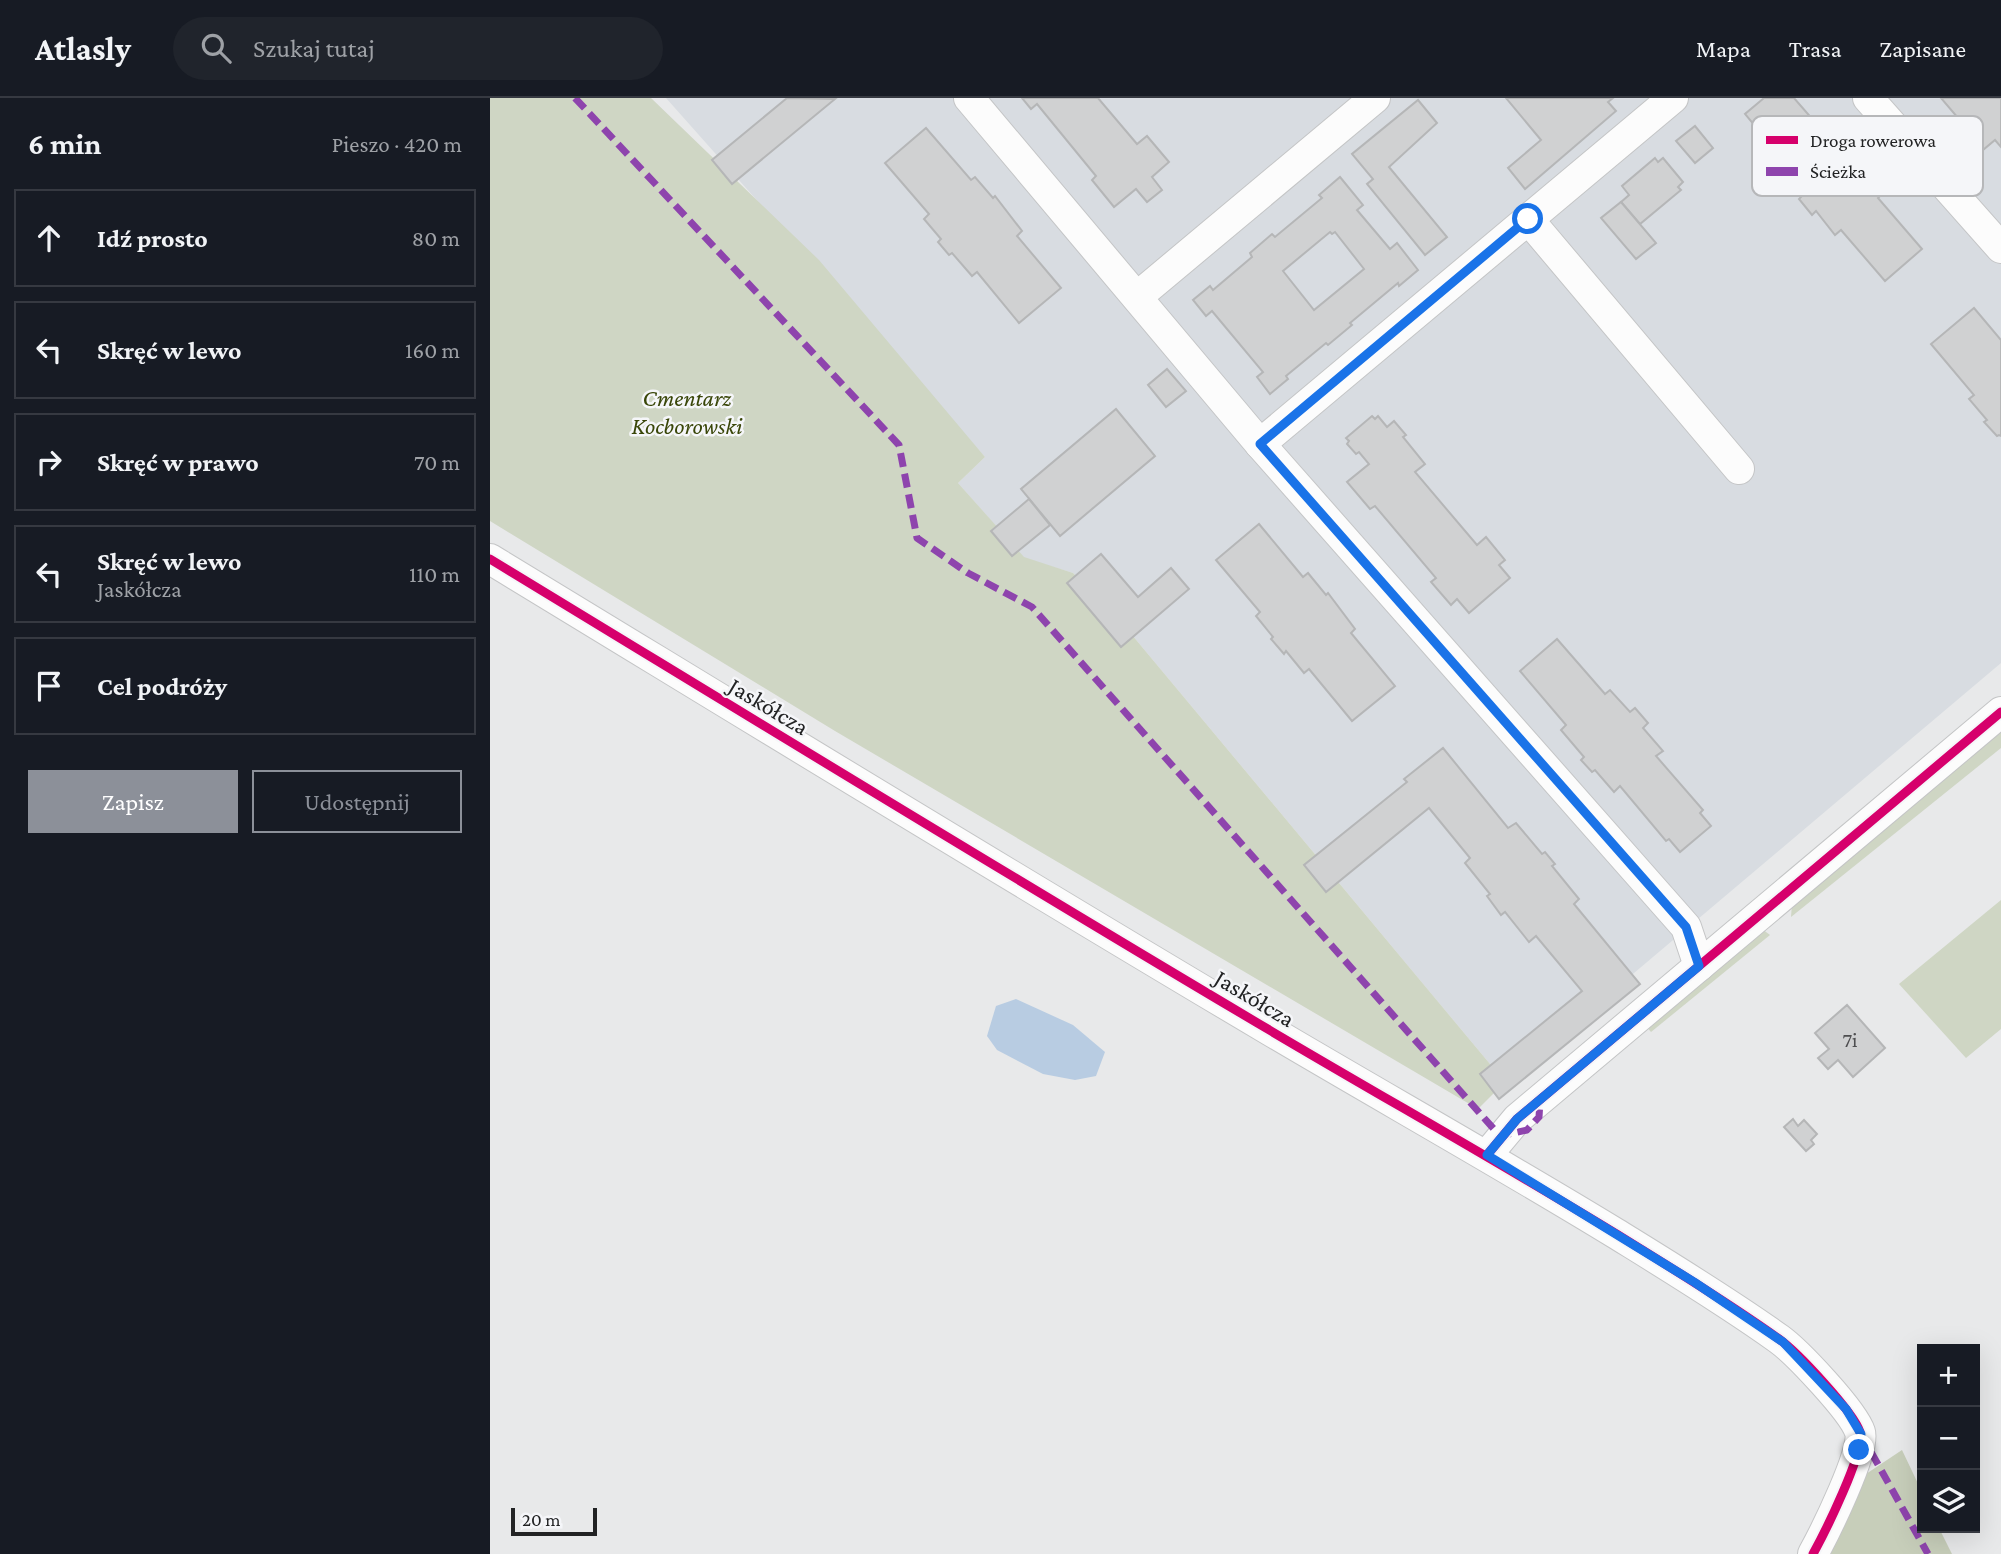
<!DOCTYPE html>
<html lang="pl">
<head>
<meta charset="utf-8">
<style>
  :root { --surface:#171b24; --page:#20242c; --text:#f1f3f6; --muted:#9ea1a6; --line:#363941; --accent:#8c9099 }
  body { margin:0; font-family:"Crimson Pro",serif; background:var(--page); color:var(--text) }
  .controls { position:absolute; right:21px; bottom:21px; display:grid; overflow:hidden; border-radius:0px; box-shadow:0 7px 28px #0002 }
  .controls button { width:63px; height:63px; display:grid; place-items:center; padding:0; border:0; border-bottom:2px solid var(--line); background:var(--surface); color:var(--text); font:35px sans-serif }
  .scale { position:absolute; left:21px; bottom:18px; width:86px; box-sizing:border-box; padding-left:7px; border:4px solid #222324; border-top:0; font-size:19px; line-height:24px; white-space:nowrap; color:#222324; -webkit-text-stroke:5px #f5f6f9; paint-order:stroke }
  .stop { position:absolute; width:21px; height:21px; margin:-16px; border:5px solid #1a73e8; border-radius:50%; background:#fff }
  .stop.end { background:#1a73e8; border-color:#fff; box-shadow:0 2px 7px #0008 }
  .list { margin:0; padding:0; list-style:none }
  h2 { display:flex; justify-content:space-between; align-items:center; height:91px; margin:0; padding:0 28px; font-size:30px }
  h2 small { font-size:23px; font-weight:400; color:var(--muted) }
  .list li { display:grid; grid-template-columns:46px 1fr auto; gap:21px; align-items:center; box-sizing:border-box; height:98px; margin:0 14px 14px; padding:0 14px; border:2px solid var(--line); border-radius:0px }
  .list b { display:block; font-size:26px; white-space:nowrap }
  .list p { margin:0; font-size:23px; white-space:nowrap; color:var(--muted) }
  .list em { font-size:23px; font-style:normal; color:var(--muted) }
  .actions { display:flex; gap:14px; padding:21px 28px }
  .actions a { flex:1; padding:16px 0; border:2px solid var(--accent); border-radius:0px; text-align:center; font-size:24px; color:var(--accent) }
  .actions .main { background:var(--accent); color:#fff }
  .icon { flex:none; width:38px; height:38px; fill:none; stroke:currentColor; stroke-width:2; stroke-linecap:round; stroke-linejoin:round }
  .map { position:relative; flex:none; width:1511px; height:1456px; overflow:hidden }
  header { display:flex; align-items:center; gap:42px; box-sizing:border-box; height:98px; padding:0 35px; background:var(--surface); border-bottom:2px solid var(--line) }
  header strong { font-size:33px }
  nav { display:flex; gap:38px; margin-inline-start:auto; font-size:24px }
  .search { width:490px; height:63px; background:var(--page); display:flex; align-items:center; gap:18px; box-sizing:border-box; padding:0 24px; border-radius:38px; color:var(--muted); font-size:26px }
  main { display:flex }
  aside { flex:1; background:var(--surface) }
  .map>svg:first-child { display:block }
</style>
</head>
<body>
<header>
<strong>Atlasly</strong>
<div class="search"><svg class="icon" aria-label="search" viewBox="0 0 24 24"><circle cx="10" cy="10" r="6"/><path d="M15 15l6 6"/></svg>Szukaj tutaj</div>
<nav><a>Mapa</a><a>Trasa</a><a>Zapisane</a></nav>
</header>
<main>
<aside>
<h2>6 min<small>Pieszo · 420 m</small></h2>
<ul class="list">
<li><svg class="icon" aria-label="ahead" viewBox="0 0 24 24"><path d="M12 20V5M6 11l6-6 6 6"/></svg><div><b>Idź prosto</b></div><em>80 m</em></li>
<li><svg class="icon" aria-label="left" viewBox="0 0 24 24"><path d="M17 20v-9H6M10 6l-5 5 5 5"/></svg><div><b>Skręć w lewo</b></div><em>160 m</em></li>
<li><svg class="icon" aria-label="right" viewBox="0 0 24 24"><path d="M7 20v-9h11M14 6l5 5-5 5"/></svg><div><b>Skręć w prawo</b></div><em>70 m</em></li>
<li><svg class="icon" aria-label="left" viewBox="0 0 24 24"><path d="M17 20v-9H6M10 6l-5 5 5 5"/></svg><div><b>Skręć w lewo</b><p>Jaskółcza</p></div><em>110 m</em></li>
<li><svg class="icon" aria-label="arrive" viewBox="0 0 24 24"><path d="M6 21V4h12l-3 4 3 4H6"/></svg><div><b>Cel podróży</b></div></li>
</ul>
<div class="actions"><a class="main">Zapisz</a><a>Udostępnij</a></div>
</aside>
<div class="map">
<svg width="1511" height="1456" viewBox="0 0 1511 1456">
  <rect width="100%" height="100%" fill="#e8e9ea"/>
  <polygon fill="#d8dce1" points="176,0 1511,0 1511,565 1015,984 622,513 583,475 534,460 468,385 495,359"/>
  <g fill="#cfd6c4">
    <polygon points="0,0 161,0 329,162 495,359 468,385 534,459 583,475 622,513 1015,984 988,1011 345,633 0,423"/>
    <polygon points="1511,630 1511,650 1301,819 1302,806"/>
    <polygon points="1511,802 1511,931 1476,960 1409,886"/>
    <polygon points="1272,831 1280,837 1161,934 1156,928"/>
  </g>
  <polygon fill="#c7ceba" points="1412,1352 1432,1394 1432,1430 1449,1430 1462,1456 1333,1456 1373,1378"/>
  <polygon fill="#b8cce2" points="526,901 583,927 615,954 606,978 585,982 553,976 507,952 497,938 506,908"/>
  <g fill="#d0d1d2" stroke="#b5b6b7" stroke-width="2" fill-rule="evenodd">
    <polygon points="297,0 345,1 242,86 222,62"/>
    <polygon points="532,0 608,0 647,46 657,38 679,64 662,79 672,92 657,104 646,91 624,109 602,82 606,78 547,6 541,11"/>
    <polygon points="1016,0 1123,0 1118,4 1126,13 1035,91 1018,70 1051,42"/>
    <polygon points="1274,0 1304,0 1337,38 1343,32 1375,68 1373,70 1394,94 1388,100 1432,151 1395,183 1351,132 1345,137 1326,113 1322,117 1309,101 1312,98 1293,74 1299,69 1255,16"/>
    <polygon points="1451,0 1511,0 1511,49 1505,42 1481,62 1461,38 1474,27"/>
    <polygon points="928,2 947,25 899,69 957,139 935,157 877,86 883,81 862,56"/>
    <polygon points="1205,28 1223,50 1205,65 1186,43"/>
    <polygon points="436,30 481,82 485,79 503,100 505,98 532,133 527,138 571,190 529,225 487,174 482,178 462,155 459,157 448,144 451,141 434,121 439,116 395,65"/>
    <polygon points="1165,60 1168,64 1173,60 1193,84 1188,89 1191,92 1150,126 1131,104 1139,97 1132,88"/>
    <path d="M850 79 873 107 867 112 900 151 907 145 928 172 909 188 908 185 860 225 862 227 838 247 836 245 796 278 798 281 780 296 767 279 773 274 722 213 716 218 703 202 720 188 723 192 762 159 760 155 782 136 785 139 832 100 829 97ZM840 134 842 136 845 134 874 171 824 212 793 173Z"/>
    <polygon points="1131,104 1166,145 1146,161 1111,120"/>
    <polygon points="1484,210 1511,242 1511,338 1509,337 1507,338 1494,324 1497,322 1479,301 1484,297 1441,246"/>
    <polygon points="677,271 696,293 676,309 658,287"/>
    <polygon points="626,311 665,358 570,438 531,391"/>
    <polygon points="882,318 885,321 888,318 897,329 904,323 916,337 913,339 935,366 925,374 987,447 996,439 1015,462 1009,467 1020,480 979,515 967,501 961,507 941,484 946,480 885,408 880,411 857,384 879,366 869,354 866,356 857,346 859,343 856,340"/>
    <polygon points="539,401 560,427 522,458 501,433"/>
    <polygon points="769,426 813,479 818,475 836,497 838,495 865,531 861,535 905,588 862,623 819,571 814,575 796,553 794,556 781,541 783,539 766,518 770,514 726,462"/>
    <polygon points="611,456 648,499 681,470 699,491 631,549 577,485"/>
    <polygon points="1067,541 1115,596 1120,592 1140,614 1145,610 1158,625 1153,630 1173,653 1166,658 1213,712 1210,715 1221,728 1190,754 1179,741 1176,743 1130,688 1124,694 1105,672 1102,674 1091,662 1094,659 1071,632 1076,627 1030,573"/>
    <polygon points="953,650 1018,730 1026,725 1052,756 1055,754 1065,766 1062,768 1089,801 1084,806 1150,886 1009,1001 990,976 1092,893 1046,838 1039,844 1015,814 1011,817 997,798 1000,796 975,765 980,760 939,710 836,794 814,767 917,684 914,681"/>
    <polygon points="1357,907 1395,950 1363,979 1348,962 1338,971 1328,960 1339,951 1325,935"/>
    <polygon points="1303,1021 1308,1028 1314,1022 1327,1036 1321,1042 1324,1046 1316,1053 1294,1029"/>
  </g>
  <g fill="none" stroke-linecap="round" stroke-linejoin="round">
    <defs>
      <g id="minor">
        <polyline points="479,0 770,346 1196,829 1209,868"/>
        <polyline points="1378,0 1511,150"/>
        <polyline points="1038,121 1249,371"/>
        <polyline points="647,199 885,0"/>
        <polyline points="770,346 1183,0"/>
        <path d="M0 461C260 619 519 778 781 933 896 1001 1012 1066 1125 1135 1180 1169 1236 1203 1289 1241 1307 1254 1363 1313 1370 1334 1376 1352 1334 1436 1323 1456"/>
        <polyline points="997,1057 1027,1021 1511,614"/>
      </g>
    </defs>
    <use href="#minor" stroke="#c4c5c6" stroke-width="32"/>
    <use href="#minor" stroke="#fcfcfc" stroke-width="30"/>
    <g stroke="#8e44ad" stroke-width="7" stroke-dasharray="14 7" stroke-linecap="butt">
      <polyline points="85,0 409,347 427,440 478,475 542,509 1010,1038 1037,1032 1049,1019 1050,1003"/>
      <polyline points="1371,1336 1438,1456"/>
    </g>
    <defs>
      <g id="cycleway">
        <path d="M0 461C260 619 519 778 781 933 896 1001 1012 1066 1125 1135 1180 1169 1236 1203 1289 1241 1307 1254 1363 1313 1370 1334 1376 1352 1334 1436 1323 1456"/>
        <polyline points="997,1057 1027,1021 1511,614"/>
      </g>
    </defs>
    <use href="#cycleway" stroke="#f5f6f9" stroke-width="13"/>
    <use href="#cycleway" stroke="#d6006c" stroke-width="9"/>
  </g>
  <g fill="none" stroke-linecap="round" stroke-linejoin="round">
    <polyline stroke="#1a73e8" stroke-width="9" points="1038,121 770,346 1196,829 1209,868 1027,1021 997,1057 1204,1184 1293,1244 1356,1311 1371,1336 1369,1352"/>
  </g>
  <g text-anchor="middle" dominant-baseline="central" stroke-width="5" stroke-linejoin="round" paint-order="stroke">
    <g font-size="21" fill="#4e4e50">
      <text x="1360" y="942">7i</text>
    </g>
    <g font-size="24" font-style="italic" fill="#394608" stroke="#f5f6f9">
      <text x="197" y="299">Cmentarz<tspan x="197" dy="28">Kocborowski</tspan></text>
    </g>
    <g font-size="24" fill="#222324" stroke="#f5f6f9">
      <text transform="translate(279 608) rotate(31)">Jaskółcza</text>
      <text transform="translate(765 900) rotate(31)">Jaskółcza</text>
    </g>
  </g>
  <rect x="1262" y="18" width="231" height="80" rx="10" fill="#f5f6f9" stroke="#b6b7b9" stroke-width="2"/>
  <rect x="1276" y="38" width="32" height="8" fill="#d6006c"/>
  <rect x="1276" y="69" width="32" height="9" fill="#8e44ad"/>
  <g font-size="19" fill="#222324">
    <text x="1320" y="49">Droga rowerowa</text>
    <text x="1320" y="80">Ścieżka</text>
  </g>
</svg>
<div class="controls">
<button>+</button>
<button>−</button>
<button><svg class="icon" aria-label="layers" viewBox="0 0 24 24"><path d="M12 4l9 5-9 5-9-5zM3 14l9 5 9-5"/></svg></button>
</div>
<div class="scale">20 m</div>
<div class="stop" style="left:1038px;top:121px"></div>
<div class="stop end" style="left:1369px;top:1352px"></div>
</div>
</main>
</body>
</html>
